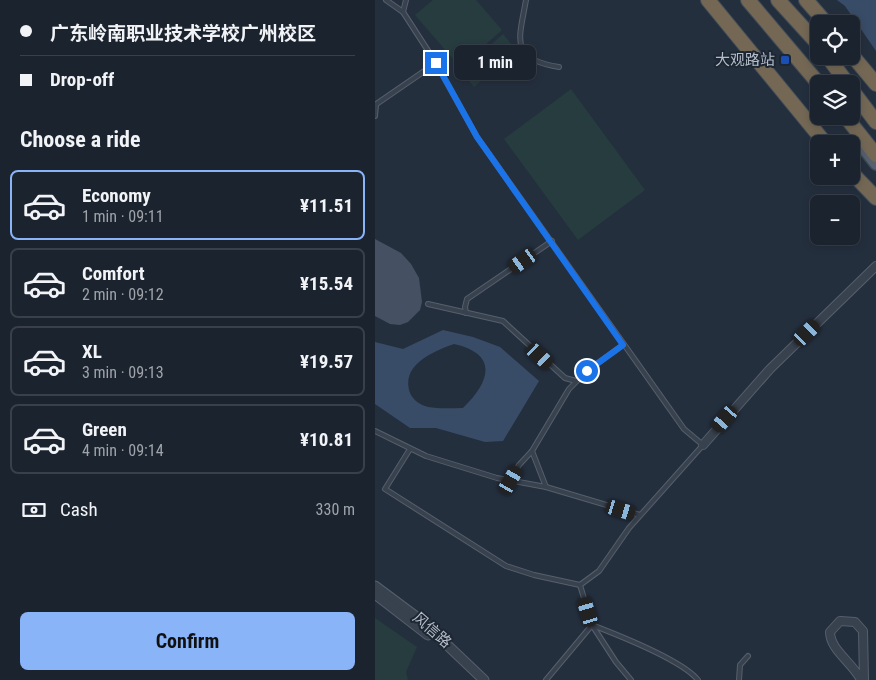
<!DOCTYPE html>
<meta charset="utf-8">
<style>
:root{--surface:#1b232e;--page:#282f3a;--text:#f1f3f6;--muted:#a0a4aa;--line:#39404a;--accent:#8ab4f8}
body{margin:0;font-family:"Roboto Condensed","Noto Sans SC",sans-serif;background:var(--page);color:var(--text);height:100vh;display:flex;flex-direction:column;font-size:19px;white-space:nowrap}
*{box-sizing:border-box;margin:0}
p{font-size:16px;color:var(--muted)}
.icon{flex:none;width:28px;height:28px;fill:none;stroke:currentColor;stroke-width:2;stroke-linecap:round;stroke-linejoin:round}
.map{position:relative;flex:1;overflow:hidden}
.side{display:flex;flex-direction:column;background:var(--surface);width:375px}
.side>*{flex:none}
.hud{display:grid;align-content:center;height:110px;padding:0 20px;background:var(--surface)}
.tools{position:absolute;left:435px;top:15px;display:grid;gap:10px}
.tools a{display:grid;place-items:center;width:50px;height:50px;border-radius:8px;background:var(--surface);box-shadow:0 2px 8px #0003,0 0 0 1px var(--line);font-size:25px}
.end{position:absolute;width:22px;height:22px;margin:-11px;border:6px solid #1a73e8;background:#fff;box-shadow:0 0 0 2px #fff}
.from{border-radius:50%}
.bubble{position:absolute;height:35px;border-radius:8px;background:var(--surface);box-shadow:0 2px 8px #0003,0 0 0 1px var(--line);font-size:16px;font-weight:700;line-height:35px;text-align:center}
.car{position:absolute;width:15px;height:30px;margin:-15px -8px;border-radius:6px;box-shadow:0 0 4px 1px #0007;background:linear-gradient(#222 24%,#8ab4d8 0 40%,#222 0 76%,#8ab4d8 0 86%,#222 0)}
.hud b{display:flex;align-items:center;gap:18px;height:48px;font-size:19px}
.hud b+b{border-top:1px solid var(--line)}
.hud i{width:12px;height:12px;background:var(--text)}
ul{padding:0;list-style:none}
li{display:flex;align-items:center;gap:15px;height:70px;margin:0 10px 8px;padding:0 10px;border:2px solid var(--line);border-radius:8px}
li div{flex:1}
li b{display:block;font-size:19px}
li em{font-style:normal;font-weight:700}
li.on{border-color:var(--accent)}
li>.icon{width:45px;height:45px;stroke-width:1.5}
h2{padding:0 20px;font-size:22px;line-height:60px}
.pay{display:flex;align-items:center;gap:12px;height:55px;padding:0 20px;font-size:19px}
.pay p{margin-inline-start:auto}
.action{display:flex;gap:10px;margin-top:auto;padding:10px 20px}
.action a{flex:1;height:58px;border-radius:8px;background:var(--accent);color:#111;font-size:20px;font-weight:700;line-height:58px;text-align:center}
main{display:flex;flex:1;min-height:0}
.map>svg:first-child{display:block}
.green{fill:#263c3f}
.water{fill:#394c67;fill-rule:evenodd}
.building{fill:#455162}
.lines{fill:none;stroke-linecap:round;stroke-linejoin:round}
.service-casing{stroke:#565f6c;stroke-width:6}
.minor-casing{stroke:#565f6c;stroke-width:10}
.tertiary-casing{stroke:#565f6c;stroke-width:11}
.primary-casing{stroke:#414a57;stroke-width:14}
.motorway-casing{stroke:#434c59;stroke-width:16}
.service{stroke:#38414e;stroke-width:4}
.minor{stroke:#38414e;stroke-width:8}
.tertiary{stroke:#38414e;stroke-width:9}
.primary{stroke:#56606e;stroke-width:11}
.motorway{stroke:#746855;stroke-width:14}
.route{stroke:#1a73e8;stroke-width:6}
.transit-dot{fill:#1a4fb4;stroke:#1d2633;stroke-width:2}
.labels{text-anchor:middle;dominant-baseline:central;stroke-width:4;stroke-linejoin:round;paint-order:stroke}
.poi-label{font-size:15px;fill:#b4bcc9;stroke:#1d2633;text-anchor:end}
.street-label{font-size:15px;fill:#b4bcc9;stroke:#1d2633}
</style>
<main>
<section class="side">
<div class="hud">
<b><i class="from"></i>广东岭南职业技术学校广州校区</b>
<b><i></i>Drop-off</b>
</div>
<h2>Choose a ride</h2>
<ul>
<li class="on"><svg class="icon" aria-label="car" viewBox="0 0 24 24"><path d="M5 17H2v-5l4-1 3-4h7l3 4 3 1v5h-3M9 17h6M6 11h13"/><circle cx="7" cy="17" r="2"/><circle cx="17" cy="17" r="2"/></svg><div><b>Economy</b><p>1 min · 09:11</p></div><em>¥11.51</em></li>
<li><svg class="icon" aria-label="car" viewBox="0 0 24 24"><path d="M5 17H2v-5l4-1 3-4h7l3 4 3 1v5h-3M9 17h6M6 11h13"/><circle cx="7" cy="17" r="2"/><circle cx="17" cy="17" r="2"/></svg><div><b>Comfort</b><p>2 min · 09:12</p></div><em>¥15.54</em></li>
<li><svg class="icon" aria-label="car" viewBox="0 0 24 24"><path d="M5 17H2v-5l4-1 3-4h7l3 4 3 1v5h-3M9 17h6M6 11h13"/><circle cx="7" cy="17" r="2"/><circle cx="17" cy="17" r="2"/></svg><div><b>XL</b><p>3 min · 09:13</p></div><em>¥19.57</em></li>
<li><svg class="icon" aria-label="car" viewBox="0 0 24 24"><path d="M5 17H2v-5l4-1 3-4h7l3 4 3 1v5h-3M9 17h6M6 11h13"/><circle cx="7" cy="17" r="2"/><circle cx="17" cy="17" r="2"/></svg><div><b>Green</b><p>4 min · 09:14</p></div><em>¥10.81</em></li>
</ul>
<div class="pay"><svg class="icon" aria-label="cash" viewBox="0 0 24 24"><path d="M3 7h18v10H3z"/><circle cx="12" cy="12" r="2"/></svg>Cash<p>330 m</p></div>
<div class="action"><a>Confirm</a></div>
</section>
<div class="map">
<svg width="501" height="680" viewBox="0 0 501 680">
<rect width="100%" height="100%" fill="#242f3e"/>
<g class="green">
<polygon points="58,0 101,0 127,30 85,67 40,15"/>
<polygon points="128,34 141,50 99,87 86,71"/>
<polygon points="196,89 270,190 203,240 129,139"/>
<polygon points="0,618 42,647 31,672 33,680 0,680"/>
</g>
<g class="water">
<polygon points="462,0 501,0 501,51 470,6"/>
<path d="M68,330L98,337L125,347L164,381L128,441L110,442L61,428H35L0,404V342L28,349ZM79,344C124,354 115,382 88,408C77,408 64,409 53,407C45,405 38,400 35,393C25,365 59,351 79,344Z"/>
</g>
<polygon class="building" points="0,239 26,253 36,264 44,278 47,302 45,310 33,322 25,325 15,324 0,316"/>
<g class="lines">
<g class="service-casing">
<g id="service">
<polyline points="11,0 28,12"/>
<polyline points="31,0 28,12 61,63 102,137 309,429 328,445 254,528 224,571 205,585 159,575 131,566 10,489 35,449"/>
<path d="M151,0C144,40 134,59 184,67"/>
<polyline points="0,105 61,63"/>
<polyline points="0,116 1,105"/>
<polyline points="53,304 128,321 190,378 201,381"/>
<polyline points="91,313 90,307 92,299 177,241"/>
<polyline points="0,431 51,456 122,478 171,487 265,515"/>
<polyline points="157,451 171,487"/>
<polyline points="135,480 144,465 157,451 194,389 212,371 248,345"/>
<polyline points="205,585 217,625 241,662 256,680"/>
<path d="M217,625C243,635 307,660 323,680"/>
<polyline points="171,680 217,625"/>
<polyline points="364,680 365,665 373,656"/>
</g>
</g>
<g class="minor-casing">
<g id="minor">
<polyline points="328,445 395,369 501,266"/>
<path d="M486,680C478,663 455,650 455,632L465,621L480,622L488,631L489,680"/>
</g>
</g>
<g class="tertiary-casing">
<g id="tertiary">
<polyline points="0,586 47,621 109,680"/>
<polyline points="0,594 53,635"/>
</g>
</g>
<g class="primary-casing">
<polyline id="primary" points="489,149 501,164"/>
</g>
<g class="motorway-casing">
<g id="motorway">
<polyline points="333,0 451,144"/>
<polyline points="373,0 444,84"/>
<polyline points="403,0 444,45"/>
<polyline points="431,0 452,24"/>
<polyline points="476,54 501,84"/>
<polyline points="452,56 473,84"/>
<polyline points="476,89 501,122"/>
<polyline points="470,116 501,155"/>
<polyline points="476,172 501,198"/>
</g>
</g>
<use href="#service" class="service"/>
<use href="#minor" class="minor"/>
<use href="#tertiary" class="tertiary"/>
<use href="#primary" class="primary"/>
<use href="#motorway" class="motorway"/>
</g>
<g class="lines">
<polyline class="route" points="61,63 102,137 248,345 212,371"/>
</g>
<rect class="transit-dot" x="405" y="55" width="10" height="10" rx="2.5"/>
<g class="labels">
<g class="poi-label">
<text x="400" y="60">大观路站</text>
</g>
<g class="street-label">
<text transform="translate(57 630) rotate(41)">风信路</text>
</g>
</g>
</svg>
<div class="tools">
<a><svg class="icon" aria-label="locate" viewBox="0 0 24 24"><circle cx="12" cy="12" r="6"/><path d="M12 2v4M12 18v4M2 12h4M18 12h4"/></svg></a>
<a><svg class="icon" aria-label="layers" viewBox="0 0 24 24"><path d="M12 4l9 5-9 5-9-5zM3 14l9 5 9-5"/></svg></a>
<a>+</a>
<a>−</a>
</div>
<i class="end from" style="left:212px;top:371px"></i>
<i class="end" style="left:61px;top:63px"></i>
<div class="bubble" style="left:79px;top:45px;width:82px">1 min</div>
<i class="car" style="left:148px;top:261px;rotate:235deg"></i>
<i class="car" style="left:432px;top:333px;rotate:46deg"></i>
<i class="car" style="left:165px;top:356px;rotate:133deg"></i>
<i class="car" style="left:350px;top:419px;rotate:221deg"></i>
<i class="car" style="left:136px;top:480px;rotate:30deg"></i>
<i class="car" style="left:246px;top:510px;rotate:107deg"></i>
<i class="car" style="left:213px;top:612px;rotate:343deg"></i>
</div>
</main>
